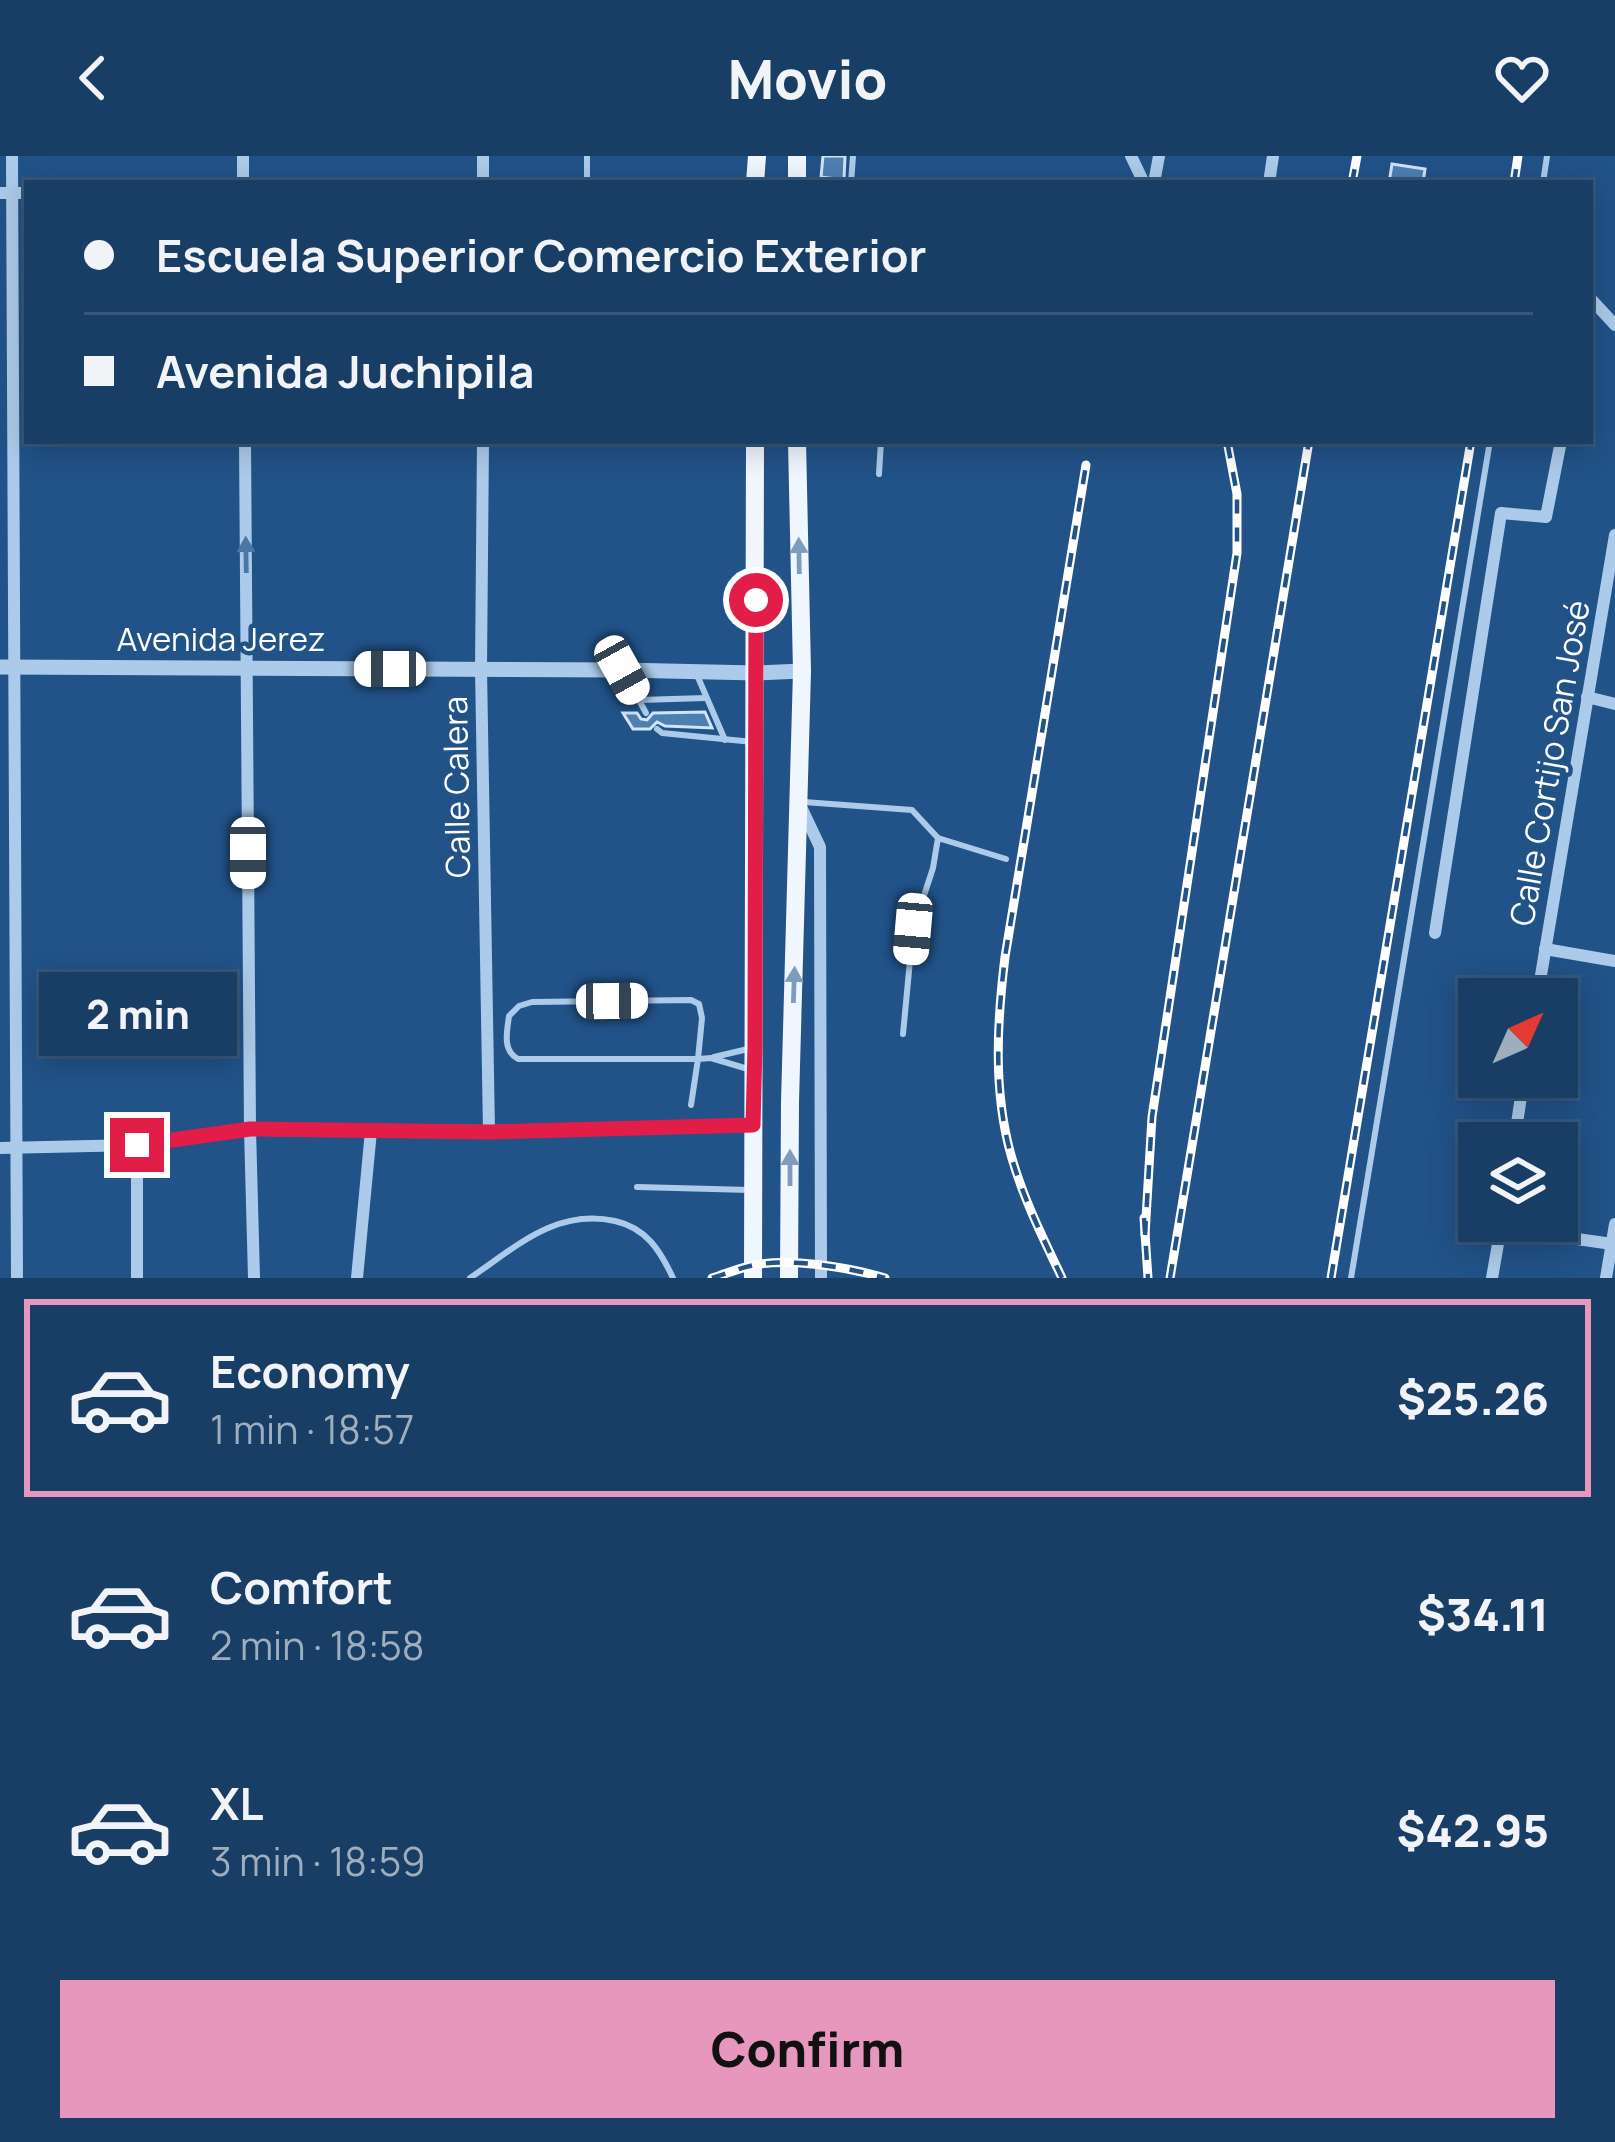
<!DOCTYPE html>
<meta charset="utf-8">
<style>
:root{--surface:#193e66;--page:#22456c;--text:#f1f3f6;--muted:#9faebf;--line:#37577a;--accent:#e797bd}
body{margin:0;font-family:Manrope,sans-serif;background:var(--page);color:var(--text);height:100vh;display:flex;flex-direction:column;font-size:45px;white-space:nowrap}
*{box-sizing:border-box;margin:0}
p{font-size:39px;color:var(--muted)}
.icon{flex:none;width:66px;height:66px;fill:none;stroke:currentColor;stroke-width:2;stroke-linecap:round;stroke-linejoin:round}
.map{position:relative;height:1122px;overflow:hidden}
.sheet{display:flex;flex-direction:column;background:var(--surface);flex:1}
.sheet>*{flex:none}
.top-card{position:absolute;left:24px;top:24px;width:1569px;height:264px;border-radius:0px;box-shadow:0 6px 30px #0003,0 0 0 3px var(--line);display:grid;align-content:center;height:264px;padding:0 60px;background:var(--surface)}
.needle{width:78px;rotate:45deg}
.tools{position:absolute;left:1458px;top:822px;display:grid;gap:24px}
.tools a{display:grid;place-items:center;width:120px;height:120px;border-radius:0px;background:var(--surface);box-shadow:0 6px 30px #0003,0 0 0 3px var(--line);font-size:60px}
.end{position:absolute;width:54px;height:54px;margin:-27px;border:15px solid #e11d48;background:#fff;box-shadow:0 0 0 6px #fff}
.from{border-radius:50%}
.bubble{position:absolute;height:84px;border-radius:0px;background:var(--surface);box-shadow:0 6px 30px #0003,0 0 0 3px var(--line);font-size:39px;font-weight:800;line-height:84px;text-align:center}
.car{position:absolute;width:36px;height:72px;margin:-36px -18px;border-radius:15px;box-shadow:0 0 9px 3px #0007;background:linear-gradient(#fff 24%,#345 0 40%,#fff 0 76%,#345 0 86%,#fff 0)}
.top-card b{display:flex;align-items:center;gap:42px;height:114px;font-size:45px}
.top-card b+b{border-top:3px solid var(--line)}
.top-card i{width:30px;height:30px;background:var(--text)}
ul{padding:21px 0 0;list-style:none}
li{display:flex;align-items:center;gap:36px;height:198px;margin:0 24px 18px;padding:0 36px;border:6px solid transparent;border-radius:0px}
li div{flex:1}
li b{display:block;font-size:45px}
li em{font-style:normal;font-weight:800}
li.selected{border-color:var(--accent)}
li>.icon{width:108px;height:108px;stroke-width:1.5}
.cta{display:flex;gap:24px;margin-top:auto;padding:24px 60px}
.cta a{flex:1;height:138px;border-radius:0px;background:var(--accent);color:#111;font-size:48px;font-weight:800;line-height:138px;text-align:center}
header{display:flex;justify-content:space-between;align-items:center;height:156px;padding:0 60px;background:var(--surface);font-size:54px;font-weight:800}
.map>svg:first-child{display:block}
.building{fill:#4e7fb2;stroke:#d1e4f8;stroke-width:3}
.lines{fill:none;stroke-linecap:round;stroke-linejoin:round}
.service{stroke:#accbea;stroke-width:6}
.minor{stroke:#accbea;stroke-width:12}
.tertiary{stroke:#accbea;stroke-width:15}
.primary{stroke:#f0f6fe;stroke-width:18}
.rail-casing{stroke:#fff;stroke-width:9}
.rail{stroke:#215288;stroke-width:4.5;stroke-dasharray:14;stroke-linecap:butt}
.oneway{fill:#4b76a5}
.oneway2{fill:#7e9cbd}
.route{stroke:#e11d48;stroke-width:15}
.labels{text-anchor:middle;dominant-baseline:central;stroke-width:9;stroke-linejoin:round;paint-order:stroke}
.street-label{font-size:33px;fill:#fff;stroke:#215288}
</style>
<header><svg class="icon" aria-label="back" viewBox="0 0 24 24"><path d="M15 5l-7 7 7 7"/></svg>Movio<svg class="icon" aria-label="heart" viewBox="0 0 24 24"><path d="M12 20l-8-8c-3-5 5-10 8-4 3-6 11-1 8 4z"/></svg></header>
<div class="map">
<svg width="1615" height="1122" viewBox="0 0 1615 1122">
<rect width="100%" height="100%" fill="#215288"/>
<g class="building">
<polygon points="823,0 845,0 844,24 821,21"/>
<polygon points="1392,8 1425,13 1423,27 1389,27"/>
<polygon points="705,556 712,572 665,570 657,566 650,573 633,573 623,557 637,557 641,563 647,564 653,557"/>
</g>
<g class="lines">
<g class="service">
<polyline points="587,27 587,0"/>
<polyline points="851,27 853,0"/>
<polyline points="1543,27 1547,0"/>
<polyline points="879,318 881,285"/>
<polyline points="624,517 646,557"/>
<polyline points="697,519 725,584"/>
<polyline points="639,544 706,542"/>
<polyline points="657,573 662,577 753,586"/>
<polyline points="804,646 912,654 938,682"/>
<polyline points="903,878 913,773 933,712 938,682 1006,703"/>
<polyline points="714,901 748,893"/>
<path d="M691,949L698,903H518C502,894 507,876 509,860L519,850L532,846L691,844L699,848L702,862L698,903L711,902L748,913"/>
<polyline points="637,1031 750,1034"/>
<path d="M470,1122C516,1091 556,1052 615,1065C646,1072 660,1094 673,1122"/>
<polyline points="1351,1122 1490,285"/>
</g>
<g class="minor">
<polyline points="12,0 17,1122"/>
<polyline points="1131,0 1144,27"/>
<polyline points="243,27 243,0"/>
<polyline points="483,27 483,0"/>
<polyline points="1154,27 1159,0"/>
<polyline points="1269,27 1273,0"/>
<polyline points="0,37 27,37"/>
<polyline points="1590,142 1615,169"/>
<polyline points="245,285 250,973 254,1122"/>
<polyline points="483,285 481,513 489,975"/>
<polyline points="1587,541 1615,548"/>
<polyline points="802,653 820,691 821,1122"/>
<polyline points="1435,777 1501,357 1546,361 1561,285"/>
<polyline points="1545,793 1615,805"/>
<polyline points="1537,843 1615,379"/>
<polyline points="1514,987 1524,921"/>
<polyline points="137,989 137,1122"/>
<polyline points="0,992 137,989 250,973 489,975 753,969"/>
<polyline points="1500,1072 1612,1088"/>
<polyline points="357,1122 371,975"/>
<polyline points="1492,1122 1502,1065"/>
<polyline points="1606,1122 1615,1068"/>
</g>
<polyline class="tertiary" points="0,511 622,514 756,517 802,515"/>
<g class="primary">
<polyline points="755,27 757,0"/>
<polyline points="797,27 797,0"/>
<polyline points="753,1122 755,285"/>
<polyline points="789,1122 790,946 802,515 797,285"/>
</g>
<g class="rail-casing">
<g id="rail">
<polyline points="1352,27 1357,0"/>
<polyline points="1514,27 1518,0"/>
<polyline points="1144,1062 1148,1122"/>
<polyline points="1145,1079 1152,961 1237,397 1237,338 1227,285"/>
<path d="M712,1122C725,1118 737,1113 750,1110C787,1101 848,1111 885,1122"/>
<path d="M1062,1122C1043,1082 1023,1042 1011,999C993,935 997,866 1005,801L1086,309"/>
<polyline points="1170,1122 1309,285"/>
<polyline points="1331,1122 1471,285"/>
</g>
</g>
<use href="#rail" class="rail"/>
</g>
<defs><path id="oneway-solid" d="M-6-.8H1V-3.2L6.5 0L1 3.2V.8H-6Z" transform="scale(3)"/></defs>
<use class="oneway" href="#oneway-solid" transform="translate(246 399) rotate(-91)"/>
<g class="oneway2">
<use href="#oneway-solid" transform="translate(799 400) rotate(-91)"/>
<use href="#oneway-solid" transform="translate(794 829) rotate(-88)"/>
<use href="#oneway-solid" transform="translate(790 1012) rotate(-90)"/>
</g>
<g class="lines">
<polyline class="route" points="137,989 250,973 489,976 753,969 755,891 756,444"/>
</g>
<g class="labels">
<g class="street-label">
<text x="221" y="482">Avenida Jerez</text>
<text transform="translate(1549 607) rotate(-80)">Calle Cortijo San José</text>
<text transform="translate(456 631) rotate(-91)">Calle Calera</text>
</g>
</g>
</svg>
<div class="tools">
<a><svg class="needle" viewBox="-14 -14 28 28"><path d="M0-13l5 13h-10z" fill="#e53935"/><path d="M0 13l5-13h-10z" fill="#9faebf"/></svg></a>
<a><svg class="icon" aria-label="layers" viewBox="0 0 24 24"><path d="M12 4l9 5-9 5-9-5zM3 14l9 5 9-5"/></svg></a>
</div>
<i class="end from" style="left:756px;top:444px"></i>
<i class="end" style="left:137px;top:989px"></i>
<div class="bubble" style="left:39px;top:816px;width:198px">2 min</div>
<i class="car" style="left:390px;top:513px;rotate:270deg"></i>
<i class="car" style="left:622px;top:514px;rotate:151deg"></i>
<i class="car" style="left:248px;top:697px;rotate:180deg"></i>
<i class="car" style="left:913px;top:773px;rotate:185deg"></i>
<i class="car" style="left:612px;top:845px;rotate:89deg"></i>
<div class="top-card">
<b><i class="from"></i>Escuela Superior Comercio Exterior</b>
<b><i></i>Avenida Juchipila</b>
</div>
</div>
<section class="sheet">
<ul>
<li class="selected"><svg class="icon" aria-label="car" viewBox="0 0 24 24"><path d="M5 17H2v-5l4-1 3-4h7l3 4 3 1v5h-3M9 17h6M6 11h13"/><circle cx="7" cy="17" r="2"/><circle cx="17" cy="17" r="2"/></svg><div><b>Economy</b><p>1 min · 18:57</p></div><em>$25.26</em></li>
<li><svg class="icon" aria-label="car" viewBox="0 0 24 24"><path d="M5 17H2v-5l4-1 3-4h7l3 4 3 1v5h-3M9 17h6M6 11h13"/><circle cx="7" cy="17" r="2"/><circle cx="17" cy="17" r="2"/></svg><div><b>Comfort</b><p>2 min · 18:58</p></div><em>$34.11</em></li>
<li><svg class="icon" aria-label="car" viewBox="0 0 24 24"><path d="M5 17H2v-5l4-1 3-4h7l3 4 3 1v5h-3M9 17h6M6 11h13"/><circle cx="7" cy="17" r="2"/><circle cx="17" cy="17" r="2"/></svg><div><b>XL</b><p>3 min · 18:59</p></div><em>$42.95</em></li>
</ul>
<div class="cta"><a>Confirm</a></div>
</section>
